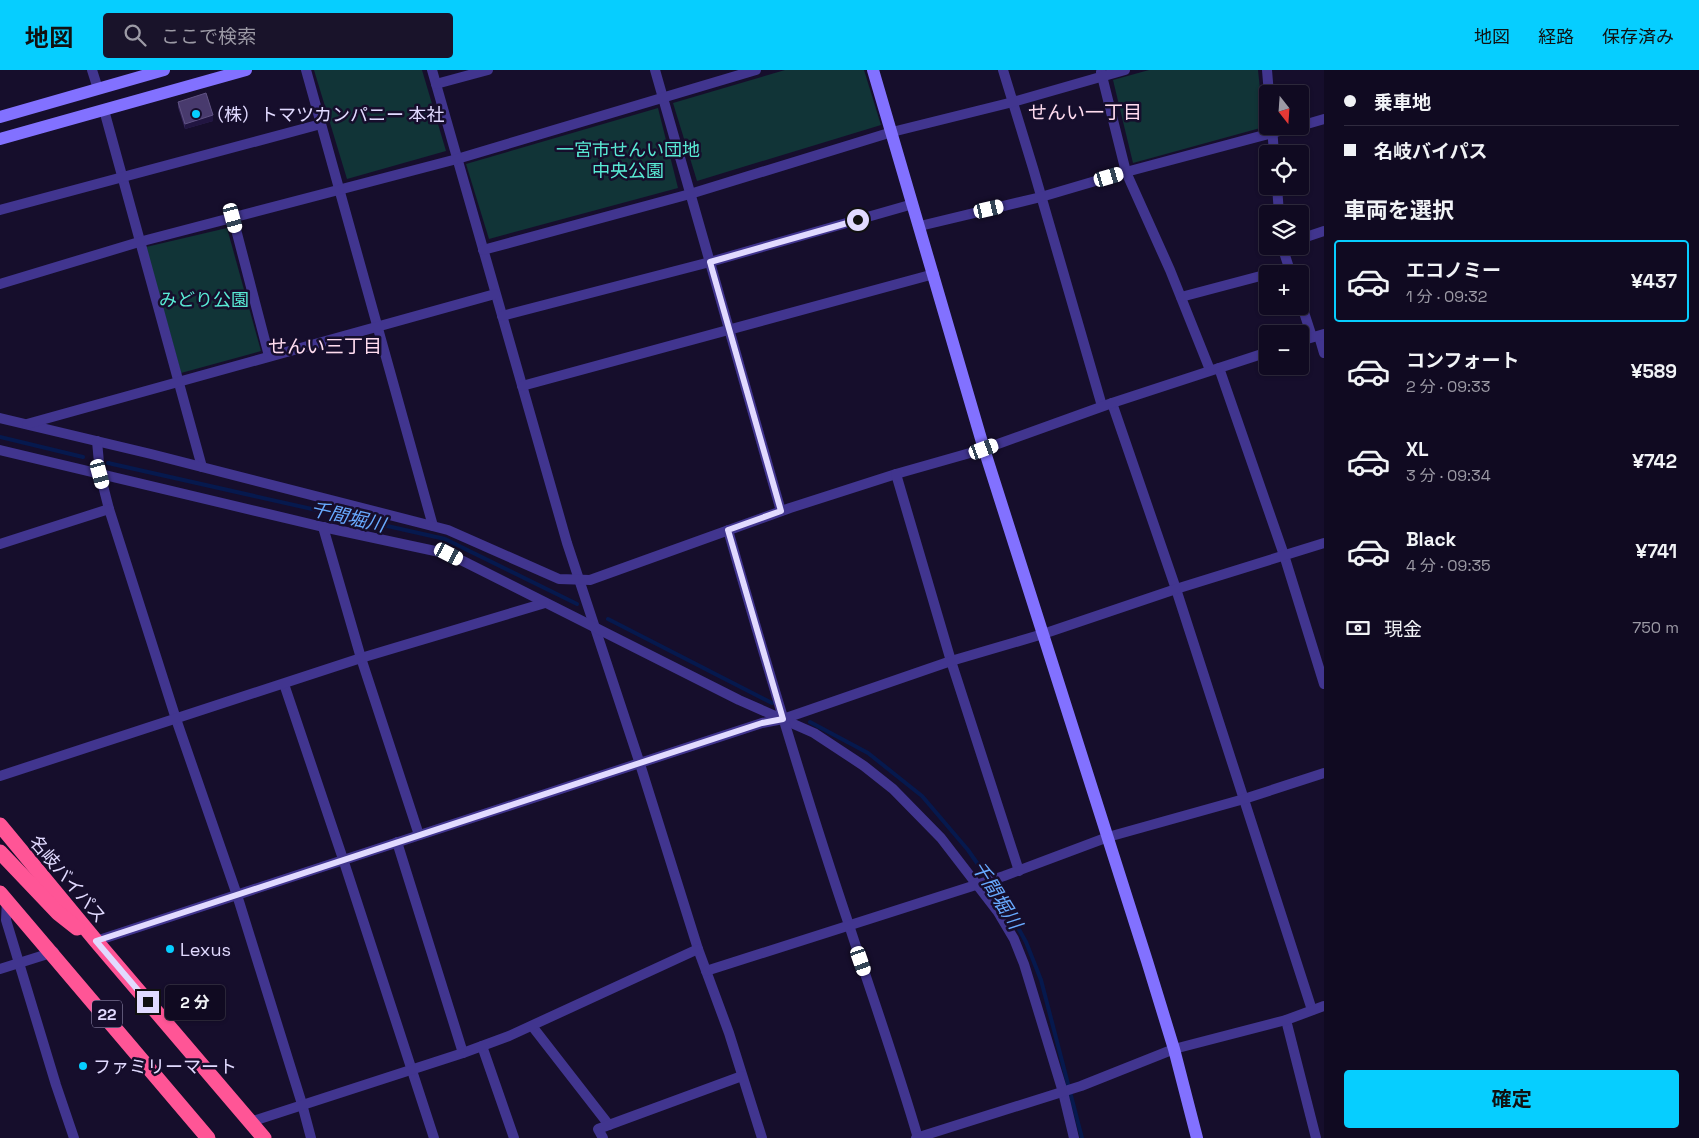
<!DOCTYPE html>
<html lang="ja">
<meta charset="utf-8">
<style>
:root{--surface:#100a21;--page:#19132a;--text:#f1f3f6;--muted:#9c9aa5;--line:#302b3f;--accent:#06ceff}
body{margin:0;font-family:"Space Grotesk","Noto Sans JP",sans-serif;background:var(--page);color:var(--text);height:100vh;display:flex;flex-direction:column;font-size:19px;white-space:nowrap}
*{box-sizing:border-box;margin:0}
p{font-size:16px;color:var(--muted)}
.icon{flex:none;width:28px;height:28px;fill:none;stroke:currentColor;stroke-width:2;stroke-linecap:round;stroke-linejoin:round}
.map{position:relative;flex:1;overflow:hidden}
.panel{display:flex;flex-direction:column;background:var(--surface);width:375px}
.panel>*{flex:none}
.banner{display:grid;align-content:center;height:110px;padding:0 20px;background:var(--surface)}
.needle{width:32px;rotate:163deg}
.buttons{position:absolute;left:1259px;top:15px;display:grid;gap:10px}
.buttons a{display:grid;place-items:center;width:50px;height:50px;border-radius:5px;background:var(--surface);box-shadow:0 1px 4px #0004,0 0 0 1px var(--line);font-size:25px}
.end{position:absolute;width:22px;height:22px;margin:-11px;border:6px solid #e1daff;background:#111;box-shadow:0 0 0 2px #111}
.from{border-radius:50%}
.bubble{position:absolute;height:35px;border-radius:5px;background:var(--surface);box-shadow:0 1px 4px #0004,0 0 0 1px var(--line);font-size:16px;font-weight:700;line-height:35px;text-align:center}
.car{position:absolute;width:15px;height:30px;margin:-15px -8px;border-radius:6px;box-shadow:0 0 4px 1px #0007;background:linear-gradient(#fff 24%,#345 0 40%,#fff 0 76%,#345 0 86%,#fff 0)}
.banner b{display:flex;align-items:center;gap:18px;height:48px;font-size:19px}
.banner b+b{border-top:1px solid var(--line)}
.banner i{width:12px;height:12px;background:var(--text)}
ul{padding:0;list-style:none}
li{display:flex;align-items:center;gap:15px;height:82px;margin:0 10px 8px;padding:0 10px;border:2px solid transparent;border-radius:5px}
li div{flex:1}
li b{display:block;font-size:19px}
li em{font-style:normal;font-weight:700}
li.selected{border-color:var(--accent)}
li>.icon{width:45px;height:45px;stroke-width:1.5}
h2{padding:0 20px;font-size:22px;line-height:60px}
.pay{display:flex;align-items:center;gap:12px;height:55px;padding:0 20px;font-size:19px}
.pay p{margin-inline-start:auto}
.action{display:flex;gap:10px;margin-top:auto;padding:10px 20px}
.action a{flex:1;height:58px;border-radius:5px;background:var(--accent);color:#111;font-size:20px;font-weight:700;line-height:58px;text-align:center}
header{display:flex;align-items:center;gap:30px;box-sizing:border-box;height:70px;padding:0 25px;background:var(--accent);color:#111}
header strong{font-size:24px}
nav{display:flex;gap:28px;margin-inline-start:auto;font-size:18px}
.search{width:350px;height:45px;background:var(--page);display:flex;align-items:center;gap:12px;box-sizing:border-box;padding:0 18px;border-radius:5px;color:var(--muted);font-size:19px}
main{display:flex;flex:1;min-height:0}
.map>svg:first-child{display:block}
.green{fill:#113437}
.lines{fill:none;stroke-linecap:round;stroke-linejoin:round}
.stream{stroke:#06194e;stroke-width:4}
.street{stroke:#41358f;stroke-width:10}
.secondary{stroke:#8271ff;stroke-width:12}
.highway{stroke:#ff5596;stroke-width:15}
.highway-bridge{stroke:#ff5596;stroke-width:15}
.wall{fill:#36275b}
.shaded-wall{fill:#211541}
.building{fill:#483a6d;stroke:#605384}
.route{stroke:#e1daff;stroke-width:6}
.poi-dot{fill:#06ceff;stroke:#160e2c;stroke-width:2}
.labels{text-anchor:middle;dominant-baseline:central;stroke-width:5;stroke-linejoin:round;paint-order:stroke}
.shield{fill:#160e2c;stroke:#a49dc0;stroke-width:1}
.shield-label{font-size:16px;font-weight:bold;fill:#e1daff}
.poi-label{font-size:18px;fill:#e1daff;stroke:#160e2c;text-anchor:start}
.park-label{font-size:18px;fill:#59ebd5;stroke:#160e2c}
.street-label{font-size:18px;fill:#e1daff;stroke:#160e2c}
.neighbourhood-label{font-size:19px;fill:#ffdcef;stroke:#160e2c}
.water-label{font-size:19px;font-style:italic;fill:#68aaff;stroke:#160e2c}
</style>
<header>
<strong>地図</strong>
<div class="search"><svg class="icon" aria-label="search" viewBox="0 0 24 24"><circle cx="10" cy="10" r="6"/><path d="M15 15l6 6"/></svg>ここで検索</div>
<nav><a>地図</a><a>経路</a><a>保存済み</a></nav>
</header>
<main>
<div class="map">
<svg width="1324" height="1068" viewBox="0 0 1324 1068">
<rect width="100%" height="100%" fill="#160e2c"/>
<g class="green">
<polygon points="314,0 422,0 446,81 347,109"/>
<polygon points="785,0 864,0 881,55 697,111 673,33"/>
<polygon points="1149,0 1258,0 1264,57 1133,93 1113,10"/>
<polygon points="658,38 678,118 489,169 466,94"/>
<polygon points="227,158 261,281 181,303 146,177"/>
</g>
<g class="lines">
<g class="stream">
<polyline points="0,367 83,387"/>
<polyline points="108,393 445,469 577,534"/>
<polyline points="608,549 772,633"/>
<polyline points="810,652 868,683 922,726 968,780 1002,829 1026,872 1041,910 1082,1068"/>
</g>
<g class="street">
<polyline points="92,0 98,19"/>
<polyline points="306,0 433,456"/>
<polyline points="432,0 567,473 640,694 698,879 729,963 762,1068"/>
<polyline points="655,0 781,441"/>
<polyline points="1003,0 1033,98 1102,336"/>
<polyline points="1267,0 1269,24"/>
<polyline points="1101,2 1126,102 1170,200 1210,300"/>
<polyline points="436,14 488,0"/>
<polyline points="104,40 202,397"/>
<polyline points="1272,56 1274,84"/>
<polyline points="1300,56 1324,49"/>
<polyline points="1277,116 1279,144"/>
<polyline points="0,140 321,54"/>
<polyline points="233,148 269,286"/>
<polyline points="920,156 1041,127 1126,102 1298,56"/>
<polyline points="1300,169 1324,161"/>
<polyline points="1282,176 1291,204"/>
<polyline points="483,180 690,124 892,62 1013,32 1125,0"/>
<polyline points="1268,204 1289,198"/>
<polyline points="0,214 139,172 457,89 756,0"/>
<polyline points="1181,227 1268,204"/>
<polyline points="1300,230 1312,267"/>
<polyline points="502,246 710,192 913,134"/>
<polyline points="1319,266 1324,283"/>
<polyline points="1300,271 1324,264"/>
<polyline points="1219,298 1284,485 1324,614"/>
<polyline points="522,316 934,204"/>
<polyline points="1112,333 1176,519 1312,940"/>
<polyline points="0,348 151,384 448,460 559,509 590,510 790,438 896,404 984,379 1112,333 1268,282"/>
<polyline points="27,354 495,224"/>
<polyline points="97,371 100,404 109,439 176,649 237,825 302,1034 311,1068"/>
<polyline points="0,380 323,457 449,484 739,630 814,663 864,696 893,719 941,768 998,842 1014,869 1024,894 1063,1022 1074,1068"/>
<polyline points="896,404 951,591 1019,801"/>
<polyline points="323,457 361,588 419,765"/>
<path d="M728,460C766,593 805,725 849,855C872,926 897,996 918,1068"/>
<polyline points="0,474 109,439"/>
<polyline points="284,614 343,789 434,1068"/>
<polyline points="0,706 361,588 545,533"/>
<polyline points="397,772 463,983"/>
<polyline points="7,829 6,850 56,1015 74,1068"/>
<polyline points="96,871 762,653 783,649 951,591 1043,564 1176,519 1324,473"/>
<polyline points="0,899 54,882"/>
<polyline points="706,901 1004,806 1108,767 1244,729 1324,703"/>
<polyline points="1286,950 1316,1068"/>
<polyline points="532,956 609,1055"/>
<polyline points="482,976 514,1068"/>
<polyline points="250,1052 463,983 509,966 698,879"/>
<polyline points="603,1068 598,1059 742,1006"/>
<polyline points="916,1068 1081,1016 1174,979 1286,950 1324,936"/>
</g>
<g class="secondary">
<polyline points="873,0 984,379 1147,891 1174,979 1197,1068"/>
<polyline points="0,47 164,0"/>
<polyline points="0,69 246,0"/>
</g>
<g class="highway">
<polyline points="0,755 96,871 264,1068"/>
<polyline points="0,782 58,843 77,858"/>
</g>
<polyline class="highway-bridge" points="0,823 208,1068"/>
</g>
<polygon class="wall" points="178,32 213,51 185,59 178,37"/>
<polygon class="shaded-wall" points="213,45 213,51 185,59 185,54"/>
<polygon class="building" points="206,23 213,45 185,54 178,32"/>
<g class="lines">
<polyline class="route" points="148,932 96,871 762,653 783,649 728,460 781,441 710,192 858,150"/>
</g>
<g class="poi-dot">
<circle cx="196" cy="44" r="5"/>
<circle cx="170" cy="879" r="5"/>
<circle cx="83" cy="996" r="5"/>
</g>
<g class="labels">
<rect class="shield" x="92" y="930.5" width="30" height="27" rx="4"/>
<g class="shield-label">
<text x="107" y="944">22</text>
</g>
<g class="poi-label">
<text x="206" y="44">（株）トマツカンパニー 本社</text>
<text x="180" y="879">Lexus</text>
<text x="93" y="996">ファミリーマート</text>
</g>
<g class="park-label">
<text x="628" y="79">一宮市せんい団地<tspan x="628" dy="21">中央公園</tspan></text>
<text x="204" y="229">みどり公園</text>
</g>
<g class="street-label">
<text transform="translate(68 809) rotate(50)">名岐バイパス</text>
</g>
<g class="neighbourhood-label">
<text x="1085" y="42">せんい一丁目</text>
<text x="325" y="276">せんい三丁目</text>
</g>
<g class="water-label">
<text transform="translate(348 447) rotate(13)">千間堀川</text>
<text transform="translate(997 825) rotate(58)">千間堀川</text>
</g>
</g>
</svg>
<div class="buttons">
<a><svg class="needle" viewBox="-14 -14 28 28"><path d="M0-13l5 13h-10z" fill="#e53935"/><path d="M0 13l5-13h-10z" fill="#9c9aa5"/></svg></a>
<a><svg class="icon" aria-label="locate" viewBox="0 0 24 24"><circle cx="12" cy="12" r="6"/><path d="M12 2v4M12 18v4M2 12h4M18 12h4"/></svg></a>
<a><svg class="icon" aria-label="layers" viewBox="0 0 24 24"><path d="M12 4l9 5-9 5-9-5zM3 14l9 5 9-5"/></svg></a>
<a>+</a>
<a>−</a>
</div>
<i class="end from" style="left:858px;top:150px"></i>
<i class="end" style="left:148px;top:932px"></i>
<div class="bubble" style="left:165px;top:915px;width:60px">2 分</div>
<i class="car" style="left:1109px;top:107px;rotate:74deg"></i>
<i class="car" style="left:989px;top:139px;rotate:77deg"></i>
<i class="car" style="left:233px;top:148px;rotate:165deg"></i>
<i class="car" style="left:984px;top:379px;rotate:70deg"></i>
<i class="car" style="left:100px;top:404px;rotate:165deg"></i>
<i class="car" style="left:449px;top:484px;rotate:117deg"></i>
<i class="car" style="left:861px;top:891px;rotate:161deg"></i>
</div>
<section class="panel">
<div class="banner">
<b><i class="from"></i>乗車地</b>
<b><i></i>名岐バイパス</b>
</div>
<h2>車両を選択</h2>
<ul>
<li class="selected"><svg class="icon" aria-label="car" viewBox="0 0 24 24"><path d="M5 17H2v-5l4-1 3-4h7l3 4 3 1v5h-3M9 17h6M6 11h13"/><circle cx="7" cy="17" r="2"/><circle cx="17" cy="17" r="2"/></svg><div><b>エコノミー</b><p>1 分 · 09:32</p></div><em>¥437</em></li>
<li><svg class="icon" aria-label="car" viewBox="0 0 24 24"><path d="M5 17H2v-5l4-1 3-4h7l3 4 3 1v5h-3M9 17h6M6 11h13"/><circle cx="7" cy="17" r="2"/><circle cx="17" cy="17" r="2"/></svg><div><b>コンフォート</b><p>2 分 · 09:33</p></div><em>¥589</em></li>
<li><svg class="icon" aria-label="car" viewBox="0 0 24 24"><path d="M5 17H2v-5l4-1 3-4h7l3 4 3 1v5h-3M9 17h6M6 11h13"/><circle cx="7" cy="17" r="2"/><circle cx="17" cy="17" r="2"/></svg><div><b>XL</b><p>3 分 · 09:34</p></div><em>¥742</em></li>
<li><svg class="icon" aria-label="car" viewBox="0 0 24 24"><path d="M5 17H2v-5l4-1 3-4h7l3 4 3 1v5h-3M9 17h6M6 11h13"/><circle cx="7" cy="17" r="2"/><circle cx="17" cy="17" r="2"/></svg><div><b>Black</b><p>4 分 · 09:35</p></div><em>¥741</em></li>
</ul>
<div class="pay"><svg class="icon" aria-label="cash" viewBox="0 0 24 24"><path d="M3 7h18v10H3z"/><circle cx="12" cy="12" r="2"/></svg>現金<p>750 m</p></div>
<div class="action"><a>確定</a></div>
</section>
</main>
